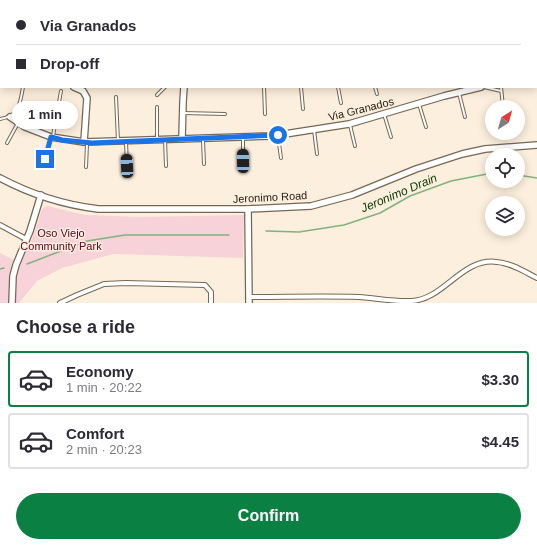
<!DOCTYPE html>
<meta charset="utf-8">
<style>
:root{--surface:#fff;--page:#f7f7f7;--text:#2b2b33;--muted:#7c7c81;--line:#e1e1e2;--accent:#0b8043}
body{margin:0;font-family:Arial,sans-serif;background:var(--page);color:var(--text);height:100vh;display:flex;flex-direction:column;font-size:15px;white-space:nowrap}
*{box-sizing:border-box;margin:0}
p{font-size:13px;color:var(--muted)}
.icon{flex:none;width:22px;height:22px;fill:none;stroke:currentColor;stroke-width:2;stroke-linecap:round;stroke-linejoin:round}
.map{position:relative;height:303px;overflow:hidden}
.side{display:flex;flex-direction:column;background:var(--surface);flex:1}
.side>*{flex:none}
.banner{position:absolute;left:0px;top:0px;width:537px;height:88px;box-shadow:0 2px 10px #0003;display:grid;align-content:center;height:88px;padding:0 16px;background:var(--surface)}
.needle{width:26px;rotate:37deg}
.fabs{position:absolute;left:485px;top:100px;display:grid;gap:8px}
.fabs a{display:grid;place-items:center;width:40px;height:40px;border-radius:50%;background:var(--surface);box-shadow:0 2px 10px #0003;font-size:20px}
.end{position:absolute;width:18px;height:18px;margin:-9px;border:5px solid #1a73e8;background:#fff;box-shadow:0 0 0 2px #fff}
.from{border-radius:50%}
.bubble{position:absolute;height:28px;border-radius:14px;background:var(--surface);box-shadow:0 2px 10px #0003;font-size:13px;font-weight:700;line-height:28px;text-align:center}
.car{position:absolute;width:12px;height:24px;margin:-12px -6px;border-radius:5px;box-shadow:0 0 3px 1px #0007;background:linear-gradient(#222 24%,#8ab4d8 0 40%,#222 0 76%,#8ab4d8 0 86%,#222 0)}
.banner b{display:flex;align-items:center;gap:14px;height:38px;font-size:15px}
.banner b+b{border-top:1px solid var(--line)}
.banner i{width:10px;height:10px;background:var(--text)}
ul{padding:0;list-style:none}
li{display:flex;align-items:center;gap:12px;height:56px;margin:0 8px 6px;padding:0 8px;border:2px solid var(--line);border-radius:4px}
li div{flex:1}
li b{display:block;font-size:15px}
li em{font-style:normal;font-weight:700}
li.on{border-color:var(--accent)}
li>.icon{width:36px;height:36px;stroke-width:1.5}
h2{padding:0 16px;font-size:18px;line-height:48px}
.action{display:flex;gap:8px;margin-top:auto;padding:8px 16px}
.action a{flex:1;height:46px;border-radius:24px;background:var(--accent);color:#fff;font-size:16px;font-weight:700;line-height:46px;text-align:center}
.map>svg:first-child{display:block}
.green{fill:#f7d2d9}
.lines{fill:none;stroke-linecap:round;stroke-linejoin:round}
.stream{stroke:#82b27b;stroke-width:1.5}
.lane-casing{stroke:#766754;stroke-width:4}
.street-casing{stroke:#766754;stroke-width:6}
.secondary-casing{stroke:#766754;stroke-width:8}
.lane{stroke:#fff;stroke-width:2}
.street{stroke:#fff;stroke-width:4}
.secondary{stroke:#fff;stroke-width:5.5}
.route{stroke:#1a73e8;stroke-width:5}
.labels{text-anchor:middle;dominant-baseline:central;stroke-width:3;stroke-linejoin:round;paint-order:stroke}
.street-label{font-size:11px;fill:#221c14;stroke:#fdefdd}
.park-label{font-size:11px;fill:#5c0025;stroke:#fdefdd}
.water-label{font-size:12px;font-style:italic;fill:#053901;stroke:#fdefdd}
</style>
<div class="map">
<svg width="537" height="303" viewBox="0 0 537 303">
<rect width="100%" height="100%" fill="#fdefdd"/>
<polygon class="green" points="47,206 85,215 141,217 244,215 243,258 113,254 62,268 37,281 19,303 0,303 0,253 20,263 32,239 42,209"/>
<g class="lines">
<g class="stream">
<polyline points="518,175 537,178"/>
<polyline points="266,231 299,232 344,225 380,213 410,196 451,181 492,173"/>
<polyline points="27,264 87,241 125,235 229,235"/>
<polyline points="0,269 4,268"/>
</g>
<g class="lane-casing">
<g id="lane">
<polyline points="369,0 369,1"/>
<polyline points="408,0 408,1"/>
<polyline points="450,0 450,1"/>
<polyline points="358,1 359,0"/>
<polyline points="264,87 265,114"/>
<polyline points="301,87 303,109"/>
<polyline points="338,87 341,103"/>
<polyline points="375,87 377,94"/>
<polyline points="484,87 501,91"/>
<polyline points="501,87 503,107"/>
<polyline points="459,93 465,117"/>
<polyline points="157,95 165,87"/>
<polyline points="116,97 118,141"/>
<polyline points="419,104 426,127"/>
<polyline points="157,107 157,139"/>
<polyline points="183,113 225,114"/>
<polyline points="384,114 391,137"/>
<path d="M0,119C20,116 20,103 23,87"/>
<polyline points="350,125 355,146"/>
<polyline points="314,130 317,154"/>
<polyline points="53,136 61,91"/>
<polyline points="278,136 281,158"/>
<polyline points="243,139 243,161"/>
<polyline points="165,140 166,166"/>
<polyline points="203,140 204,164"/>
<polyline points="126,142 127,166"/>
<polyline points="7,143 18,123"/>
<polyline points="45,159 51,137"/>
<polyline points="86,167 87,144"/>
</g>
</g>
<g class="street-casing">
<g id="street">
<polyline points="301,1 301,0"/>
<polyline points="0,225 26,239"/>
<path d="M249,297C286,297 323,296 359,297C376,298 394,302 411,301C444,300 462,257 497,262C511,263 525,272 537,278"/>
<polyline points="60,303 77,295 104,284 126,283 205,285 211,292 211,303"/>
</g>
</g>
<g class="secondary-casing">
<g id="secondary">
<polyline points="477,0 477,1"/>
<polyline points="204,1 205,0"/>
<polyline points="0,49 1,50"/>
<polyline points="0,56 1,55"/>
<polyline points="74,87 83,91 87,98 84,142"/>
<polyline points="10,117 25,127 51,137 84,142 272,136 349,124 444,96 481,87"/>
<polyline points="182,139 183,102 184,87"/>
<path d="M0,178C30,194 65,205 98,209H248L311,206L352,195L416,169L462,154L485,149L537,145"/>
<polyline points="248,209 249,303"/>
<polyline points="12,303 13,276 16,265 30,231 41,195"/>
</g>
</g>
<use href="#lane" class="lane"/>
<use href="#street" class="street"/>
<use href="#secondary" class="secondary"/>
</g>
<g class="lines">
<polyline class="route" points="45,159 51,137 62,140 92,143 278,135"/>
</g>
<g class="labels">
<g class="street-label">
<text transform="translate(361 109) rotate(-14)">Via Granados</text>
<text transform="translate(270 197) rotate(-3)">Jeronimo Road</text>
</g>
<g class="park-label">
<text x="61" y="233">Oso Viejo<tspan x="61" dy="13">Community Park</tspan></text>
</g>
<g class="water-label">
<text transform="translate(399 193) rotate(-23)">Jeronimo Drain</text>
</g>
</g>
</svg>
<div class="fabs">
<a><svg class="needle" viewBox="-14 -14 28 28"><path d="M0-13l5 13h-10z" fill="#e53935"/><path d="M0 13l5-13h-10z" fill="#7c7c81"/></svg></a>
<a><svg class="icon" aria-label="locate" viewBox="0 0 24 24"><circle cx="12" cy="12" r="6"/><path d="M12 2v4M12 18v4M2 12h4M18 12h4"/></svg></a>
<a><svg class="icon" aria-label="layers" viewBox="0 0 24 24"><path d="M12 4l9 5-9 5-9-5zM3 14l9 5 9-5"/></svg></a>
</div>
<i class="end from" style="left:278px;top:135px"></i>
<i class="end" style="left:45px;top:159px"></i>
<div class="bubble" style="left:12px;top:101px;width:66px">1 min</div>
<i class="car" style="left:243px;top:161px;rotate:359deg"></i>
<i class="car" style="left:127px;top:166px;rotate:357deg"></i>
<div class="banner">
<b><i class="from"></i>Via Granados</b>
<b><i></i>Drop-off</b>
</div>
</div>
<section class="side">
<h2>Choose a ride</h2>
<ul>
<li class="on"><svg class="icon" aria-label="car" viewBox="0 0 24 24"><path d="M5 17H2v-5l4-1 3-4h7l3 4 3 1v5h-3M9 17h6M6 11h13"/><circle cx="7" cy="17" r="2"/><circle cx="17" cy="17" r="2"/></svg><div><b>Economy</b><p>1 min · 20:22</p></div><em>$3.30</em></li>
<li><svg class="icon" aria-label="car" viewBox="0 0 24 24"><path d="M5 17H2v-5l4-1 3-4h7l3 4 3 1v5h-3M9 17h6M6 11h13"/><circle cx="7" cy="17" r="2"/><circle cx="17" cy="17" r="2"/></svg><div><b>Comfort</b><p>2 min · 20:23</p></div><em>$4.45</em></li>
</ul>
<div class="action"><a>Confirm</a></div>
</section>
